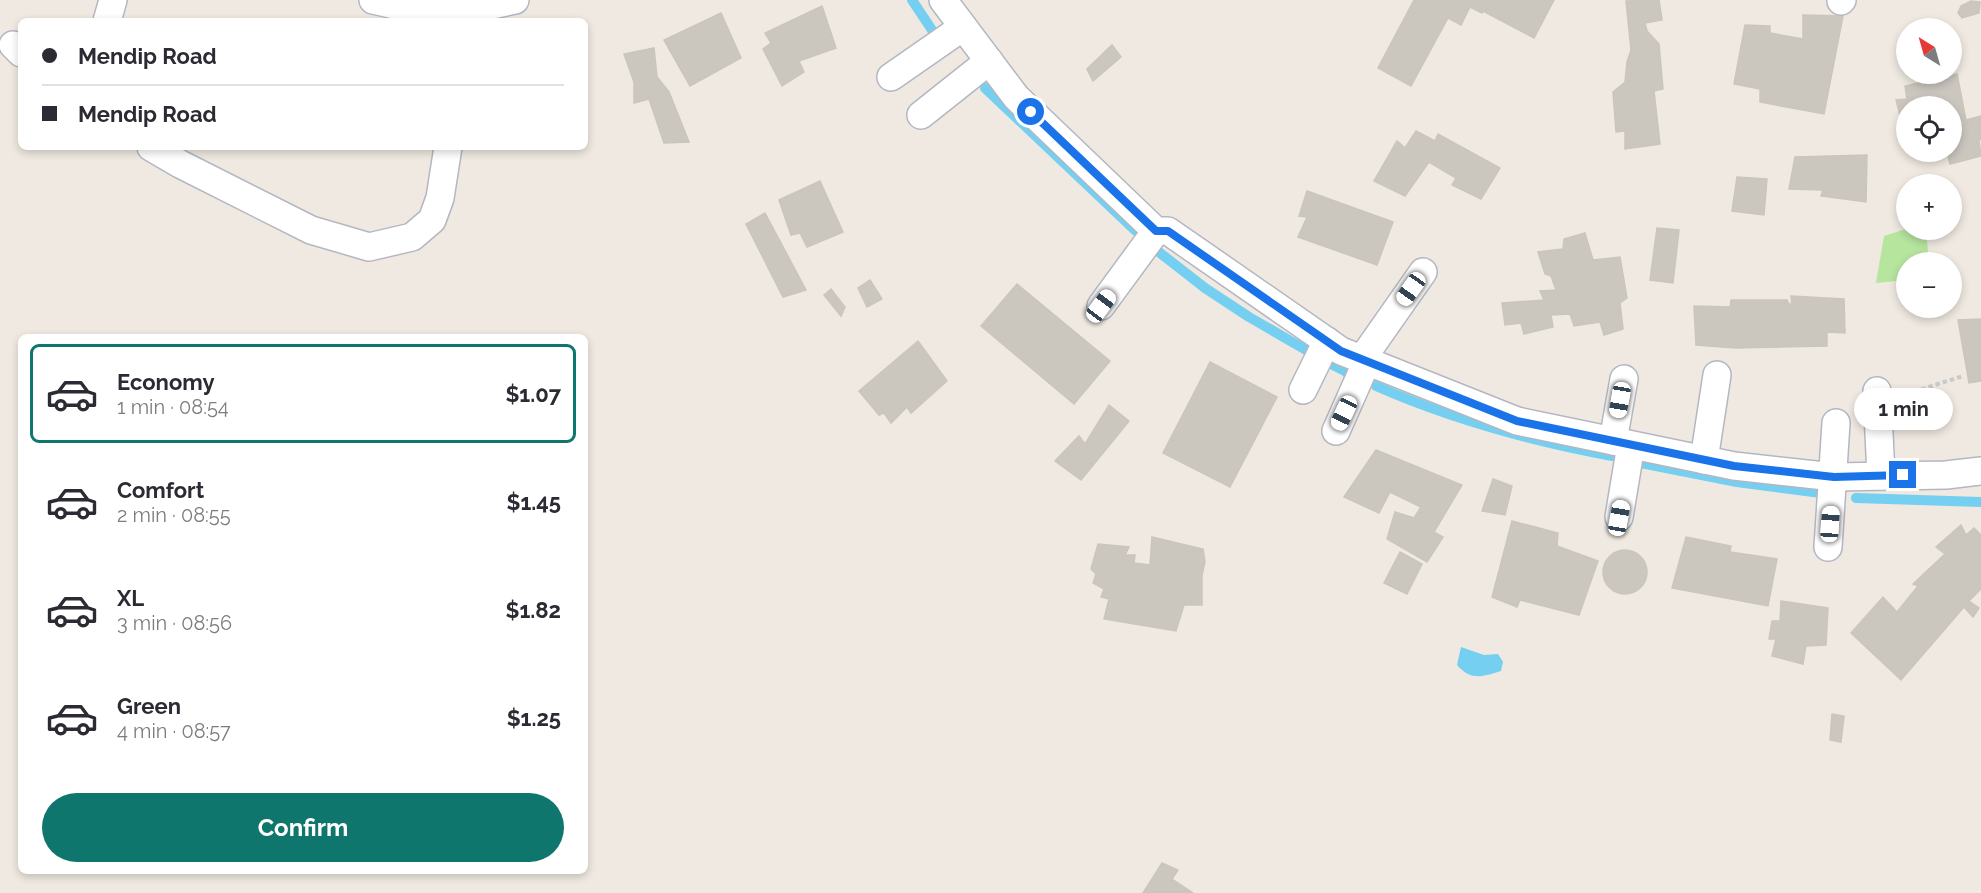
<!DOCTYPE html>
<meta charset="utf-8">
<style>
:root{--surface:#fff;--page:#f2f2f3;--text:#2b2b33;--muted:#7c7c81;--line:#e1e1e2;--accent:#0f766e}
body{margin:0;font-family:Raleway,sans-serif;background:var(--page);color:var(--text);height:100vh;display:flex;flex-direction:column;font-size:22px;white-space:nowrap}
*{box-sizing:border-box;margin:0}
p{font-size:20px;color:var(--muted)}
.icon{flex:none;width:33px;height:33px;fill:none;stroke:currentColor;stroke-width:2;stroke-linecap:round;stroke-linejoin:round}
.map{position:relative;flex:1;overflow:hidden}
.side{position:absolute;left:18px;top:334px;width:570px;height:540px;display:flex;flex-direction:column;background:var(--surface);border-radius:9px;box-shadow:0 3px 9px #0003}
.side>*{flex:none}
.top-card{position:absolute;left:18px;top:18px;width:570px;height:132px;border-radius:9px;box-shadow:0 3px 9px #0003;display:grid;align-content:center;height:132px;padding:0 24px;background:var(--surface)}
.needle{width:39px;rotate:323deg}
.controls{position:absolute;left:1896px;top:18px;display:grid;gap:12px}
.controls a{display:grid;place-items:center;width:66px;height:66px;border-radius:50%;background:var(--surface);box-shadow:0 3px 9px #0003;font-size:30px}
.end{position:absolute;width:27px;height:27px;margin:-14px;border:8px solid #1a73e8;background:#fff;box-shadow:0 0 0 3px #fff}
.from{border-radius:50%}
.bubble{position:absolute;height:42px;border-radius:21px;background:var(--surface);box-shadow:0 3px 9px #0003;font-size:20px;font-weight:700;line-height:42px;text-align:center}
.car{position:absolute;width:18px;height:36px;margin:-18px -9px;border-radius:8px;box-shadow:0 0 4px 2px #0007;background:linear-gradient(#fff 24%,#345 0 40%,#fff 0 76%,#345 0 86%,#fff 0)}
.top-card b{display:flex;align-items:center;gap:21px;height:57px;font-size:22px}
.top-card b+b{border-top:2px solid var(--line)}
.top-card i{width:15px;height:15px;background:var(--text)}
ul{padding:10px 0 0;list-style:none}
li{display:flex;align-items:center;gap:18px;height:99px;margin:0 12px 9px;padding:0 12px;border:3px solid transparent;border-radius:9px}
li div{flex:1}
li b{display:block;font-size:22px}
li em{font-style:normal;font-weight:700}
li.active{border-color:var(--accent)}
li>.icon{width:54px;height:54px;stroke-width:1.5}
.action{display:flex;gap:12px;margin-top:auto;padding:12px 24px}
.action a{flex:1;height:69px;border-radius:36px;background:var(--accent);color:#fff;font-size:24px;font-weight:700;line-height:69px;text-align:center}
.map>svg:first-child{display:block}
.green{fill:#b6e59e}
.water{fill:#75cff0}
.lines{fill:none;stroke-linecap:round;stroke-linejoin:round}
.stream{stroke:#75cff0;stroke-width:10}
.building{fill:#cbc7bf;stroke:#cbc5ba;stroke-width:1.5}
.minor-casing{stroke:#b4b7c1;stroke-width:30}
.path{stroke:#c9c9c9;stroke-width:4;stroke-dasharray:4.5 3;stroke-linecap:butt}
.minor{stroke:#fff;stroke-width:27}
.route{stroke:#1a73e8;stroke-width:8}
</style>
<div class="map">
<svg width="1981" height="893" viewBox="0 0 1981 893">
<rect width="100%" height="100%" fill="#efe9e1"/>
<polygon class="green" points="1906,229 1926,230 1929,262 1906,262 1906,280 1876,283 1884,236"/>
<path class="water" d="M1461,647L1484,655L1498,654L1503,662L1501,671C1482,677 1471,681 1457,665Z"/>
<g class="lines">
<g class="stream">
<polyline points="912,0 934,33"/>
<polyline points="985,88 1136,231"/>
<polyline points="1155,249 1205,288 1249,317 1313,354"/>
<polyline points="1331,364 1345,371 1350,376"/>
<path d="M1376,386C1451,419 1531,441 1612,456"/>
<polyline points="1641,463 1737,482 1821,493"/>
<polyline points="1856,498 1981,502"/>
</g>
</g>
<g class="building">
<polygon points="1414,0 1554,0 1534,38 1483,11 1482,13 1470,7 1461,25 1448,18 1411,86 1378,68"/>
<polygon points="1659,0 1662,20 1645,23 1647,31 1659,44 1663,89 1654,91 1660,144 1625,149 1625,131 1616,132 1613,92 1625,82 1627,62 1631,50 1626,1"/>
<polygon points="1971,1 1980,2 1979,13 1962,18 1958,13 1961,6"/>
<polygon points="822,6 836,48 799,61 804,72 782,86 763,49 771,43 765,33"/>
<polygon points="721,13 741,58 690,86 664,40"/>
<polygon points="1803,15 1843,16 1824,114 1760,102 1760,89 1734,84 1745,25 1770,26 1770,33 1803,39"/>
<polygon points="1112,45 1121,57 1093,81 1087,69"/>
<polygon points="654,48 657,77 669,92 689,142 664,143 649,99 634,103 634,82 624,54"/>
<polygon points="1957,74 1966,120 1981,116 1981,139 1979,140 1981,156 1950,164 1947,152 1952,152 1952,106 1906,106 1906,124 1902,123 1896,100 1907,99 1905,86"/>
<polygon points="1416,131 1435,141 1438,134 1500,168 1481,199 1452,185 1456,178 1429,162 1405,196 1374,181 1397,141 1405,148"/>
<polygon points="1867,155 1866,202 1821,196 1823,190 1789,189 1795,157"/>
<polygon points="1737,177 1767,179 1764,215 1732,211"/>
<polygon points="820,181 843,232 807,247 800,233 791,235 779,200"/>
<polygon points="1307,191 1393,222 1377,265 1298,237 1307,217 1299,216"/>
<polygon points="765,213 806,290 783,297 746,224"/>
<polygon points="1657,228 1679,230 1673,283 1650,280"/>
<polygon points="1585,233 1593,260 1620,257 1627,298 1620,303 1623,329 1604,335 1600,322 1574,326 1570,314 1551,315 1553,327 1524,334 1521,323 1505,325 1502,303 1544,300 1540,291 1556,290 1551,276 1545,274 1538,252 1563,249 1564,239"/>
<polygon points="870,280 882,299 867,307 858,288"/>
<polygon points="1017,284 1110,361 1074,404 981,326"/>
<polygon points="831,289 845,307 841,316 824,295"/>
<polygon points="1791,296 1844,299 1845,333 1827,332 1827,346 1736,348 1696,345 1694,306 1730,307 1731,300 1787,300 1789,304 1792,304"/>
<polygon points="1981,319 1981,381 1969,383 1958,320"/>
<polygon points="918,341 947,381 911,413 907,407 891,423 884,413 879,415 859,391"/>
<polygon points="1210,362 1277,397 1230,487 1163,453"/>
<polygon points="1109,405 1129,421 1081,480 1055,461 1079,436 1085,444"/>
<polygon points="1376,450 1462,485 1434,532 1443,537 1427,562 1387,539 1395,512 1414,518 1421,507 1390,492 1379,513 1344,497"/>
<polygon points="1493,479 1512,486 1505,515 1482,511"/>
<polygon points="1512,521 1558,533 1557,546 1598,561 1579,615 1520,600 1517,607 1492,597"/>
<polygon points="1961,525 1966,535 1974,528 1981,535 1981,589 1969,601 1979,608 1973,617 1964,607 1901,680 1851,633 1883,597 1897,612 1918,586 1913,584 1945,554 1936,547"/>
<polygon points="1152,537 1203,549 1205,562 1202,575 1202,605 1184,605 1176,631 1104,619 1109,599 1101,597 1104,589 1093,583 1096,574 1091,569 1098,544 1129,547 1125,555 1135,555 1134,563 1150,565"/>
<polygon points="1686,537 1731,546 1730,552 1777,559 1768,606 1672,588"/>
<circle cx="1625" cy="572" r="22"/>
<polygon points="1400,552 1422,564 1407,594 1384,583"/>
<polygon points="1781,601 1828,608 1826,645 1806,646 1803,664 1772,656 1776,639 1769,639 1772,621 1780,621"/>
<polygon points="1832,714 1844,716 1841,742 1830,740"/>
<polygon points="1162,863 1178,870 1172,879 1193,893 1143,893"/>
</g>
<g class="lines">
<g class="minor-casing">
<g id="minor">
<polyline points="373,0 430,13 464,11 515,0"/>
<polyline points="943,0 1016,97 1156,231 1168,231 1341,351 1517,421 1734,466 1834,477 1946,475 1981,471"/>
<polyline points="1841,1 1842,0"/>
<polyline points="107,21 113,0"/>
<polyline points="13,45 21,53"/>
<polyline points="891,77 963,27"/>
<polyline points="921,115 989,61"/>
<polyline points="151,147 180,164 311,230 369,247 412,237 432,220 440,198 448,147"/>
<polyline points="1101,306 1156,231"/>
<polyline points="1362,359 1423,272"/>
<polyline points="1303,390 1327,341"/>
<polyline points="1877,391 1881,476"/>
<polyline points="1336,431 1367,361"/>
<polyline points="1613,441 1624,379"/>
<polyline points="1704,460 1717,375"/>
<polyline points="1619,517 1631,445"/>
<polyline points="1828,547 1836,423"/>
</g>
</g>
<polyline class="path" points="1907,394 1963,376"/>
<use href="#minor" class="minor"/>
</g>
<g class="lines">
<polyline class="route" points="1031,112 1156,231 1168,231 1341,351 1517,421 1734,466 1834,477 1903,475"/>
</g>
</svg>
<div class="controls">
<a><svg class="needle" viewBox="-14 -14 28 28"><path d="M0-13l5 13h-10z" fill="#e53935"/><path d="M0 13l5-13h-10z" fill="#7c7c81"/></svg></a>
<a><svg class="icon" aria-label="locate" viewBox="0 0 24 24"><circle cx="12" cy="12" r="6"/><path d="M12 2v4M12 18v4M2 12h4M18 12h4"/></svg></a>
<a>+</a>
<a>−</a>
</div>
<i class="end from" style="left:1031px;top:112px"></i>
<i class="end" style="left:1903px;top:475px"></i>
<div class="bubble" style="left:1854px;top:388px;width:99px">1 min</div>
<i class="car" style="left:1411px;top:289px;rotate:215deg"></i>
<i class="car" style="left:1101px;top:306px;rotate:37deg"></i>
<i class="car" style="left:1620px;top:400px;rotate:190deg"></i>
<i class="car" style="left:1344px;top:413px;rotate:205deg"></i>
<i class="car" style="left:1619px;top:518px;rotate:10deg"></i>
<i class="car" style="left:1830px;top:524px;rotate:4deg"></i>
<div class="top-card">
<b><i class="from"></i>Mendip Road</b>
<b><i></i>Mendip Road</b>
</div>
<section class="side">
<ul>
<li class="active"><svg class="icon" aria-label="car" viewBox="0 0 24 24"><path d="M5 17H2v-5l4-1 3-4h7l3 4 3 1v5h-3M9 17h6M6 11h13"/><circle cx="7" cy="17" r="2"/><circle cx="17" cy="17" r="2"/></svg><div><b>Economy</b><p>1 min · 08:54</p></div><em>$1.07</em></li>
<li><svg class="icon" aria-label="car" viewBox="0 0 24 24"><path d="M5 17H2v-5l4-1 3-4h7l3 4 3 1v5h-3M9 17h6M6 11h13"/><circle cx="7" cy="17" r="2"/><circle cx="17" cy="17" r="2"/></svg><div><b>Comfort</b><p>2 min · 08:55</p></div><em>$1.45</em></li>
<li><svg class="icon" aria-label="car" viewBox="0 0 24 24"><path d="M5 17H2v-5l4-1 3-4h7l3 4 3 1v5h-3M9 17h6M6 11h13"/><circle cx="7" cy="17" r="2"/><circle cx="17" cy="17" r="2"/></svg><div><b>XL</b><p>3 min · 08:56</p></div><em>$1.82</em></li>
<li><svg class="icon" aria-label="car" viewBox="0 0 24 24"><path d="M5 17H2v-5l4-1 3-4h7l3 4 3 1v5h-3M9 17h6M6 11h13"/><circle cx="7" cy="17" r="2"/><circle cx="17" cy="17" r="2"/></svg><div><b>Green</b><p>4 min · 08:57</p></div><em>$1.25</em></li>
</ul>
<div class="action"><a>Confirm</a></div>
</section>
</div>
